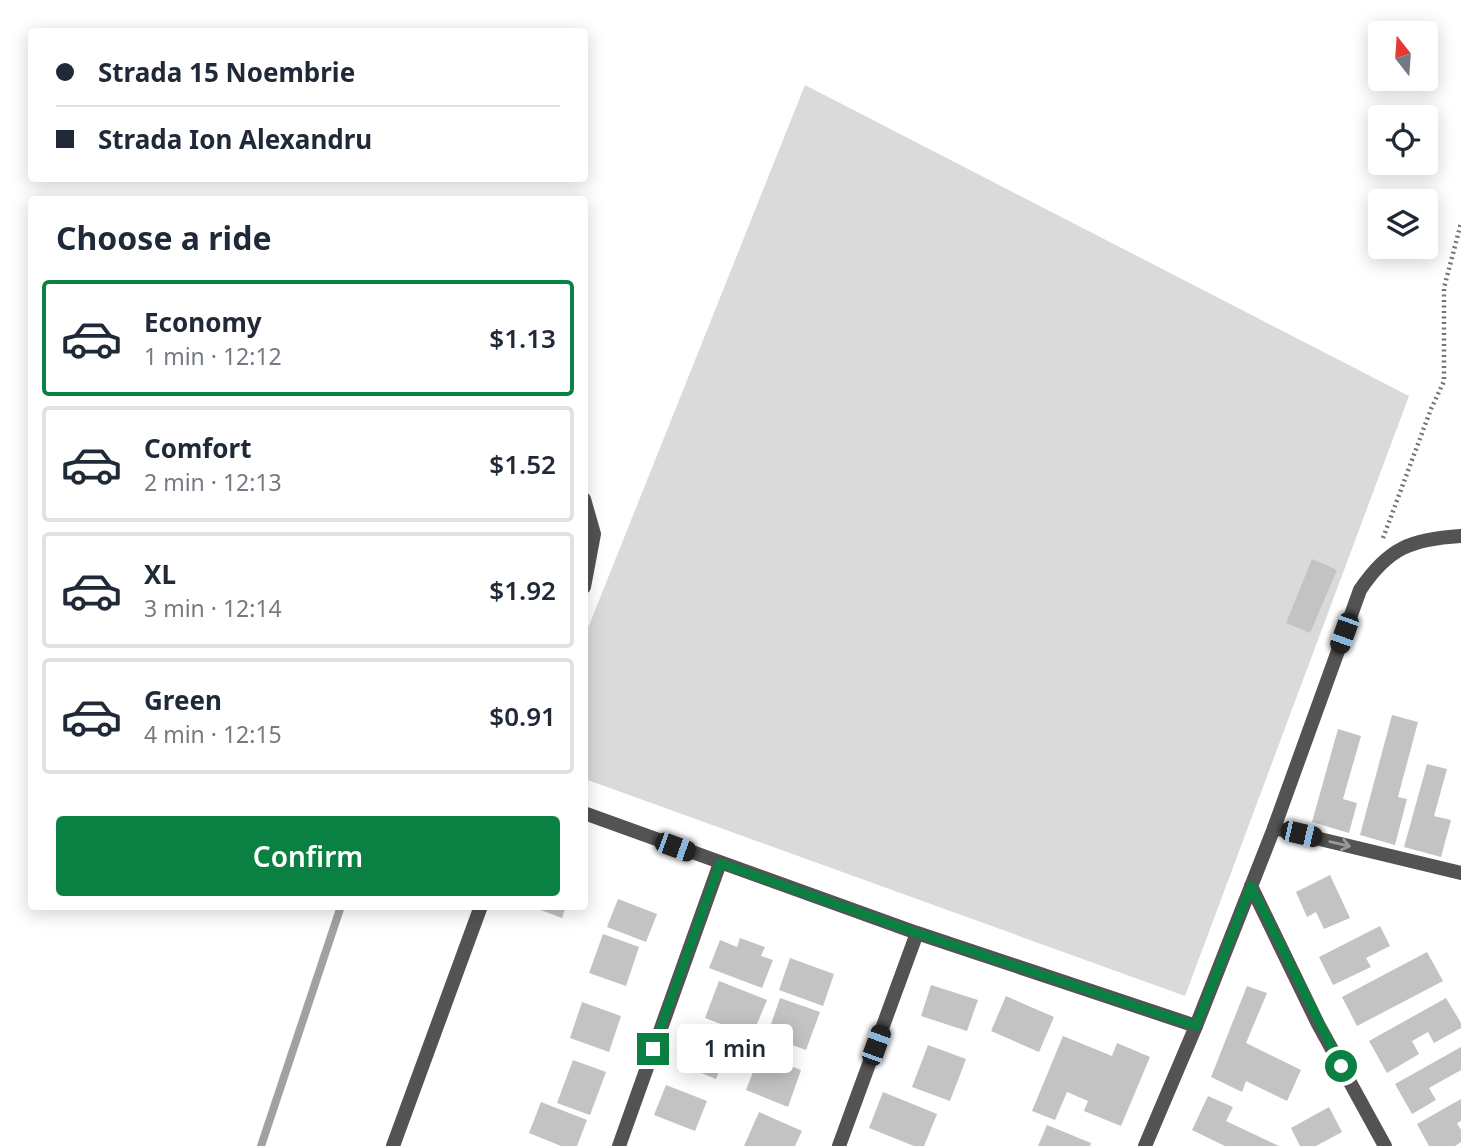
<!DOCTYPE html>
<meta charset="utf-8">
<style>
:root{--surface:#fff;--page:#f2f2f3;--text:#1f2937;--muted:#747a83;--line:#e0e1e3;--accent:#0b8043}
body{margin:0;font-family:"Noto Sans",sans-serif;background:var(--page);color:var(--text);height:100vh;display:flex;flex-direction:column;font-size:26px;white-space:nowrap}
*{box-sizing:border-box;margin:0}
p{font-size:23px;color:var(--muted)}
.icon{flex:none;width:38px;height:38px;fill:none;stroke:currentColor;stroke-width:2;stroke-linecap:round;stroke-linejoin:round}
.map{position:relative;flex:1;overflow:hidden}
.panel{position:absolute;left:28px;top:196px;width:560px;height:714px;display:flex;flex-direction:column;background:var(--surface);border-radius:7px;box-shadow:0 4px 18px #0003}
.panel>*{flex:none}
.guide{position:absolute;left:28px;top:28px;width:560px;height:154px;border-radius:7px;box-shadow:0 4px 18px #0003;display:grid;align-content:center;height:154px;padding:0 28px;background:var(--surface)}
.needle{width:46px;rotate:343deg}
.tools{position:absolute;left:1368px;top:21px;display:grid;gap:14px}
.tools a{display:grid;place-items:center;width:70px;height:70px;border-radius:7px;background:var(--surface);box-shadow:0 4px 18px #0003;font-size:35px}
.end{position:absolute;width:32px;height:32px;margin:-16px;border:9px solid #0b8043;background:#fff;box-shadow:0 0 0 4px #fff}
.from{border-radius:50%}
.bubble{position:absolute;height:49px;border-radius:7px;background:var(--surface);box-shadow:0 4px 18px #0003;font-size:23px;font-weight:600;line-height:49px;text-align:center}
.car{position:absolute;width:21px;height:42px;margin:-21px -10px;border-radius:9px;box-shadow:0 0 5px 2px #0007;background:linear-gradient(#222 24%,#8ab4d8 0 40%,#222 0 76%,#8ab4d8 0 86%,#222 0)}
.guide b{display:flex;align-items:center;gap:24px;height:66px;font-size:26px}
.guide b+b{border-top:2px solid var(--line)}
.guide i{width:18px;height:18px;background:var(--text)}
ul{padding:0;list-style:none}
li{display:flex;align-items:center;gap:21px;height:116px;margin:0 14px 10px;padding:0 14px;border:4px solid var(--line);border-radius:7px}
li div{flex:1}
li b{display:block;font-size:26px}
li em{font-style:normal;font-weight:600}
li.current{border-color:var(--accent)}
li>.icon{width:63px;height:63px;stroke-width:1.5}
h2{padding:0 28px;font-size:32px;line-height:84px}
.cta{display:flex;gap:14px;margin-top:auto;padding:14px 28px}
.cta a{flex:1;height:80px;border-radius:7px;background:var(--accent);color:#fff;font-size:28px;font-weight:600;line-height:80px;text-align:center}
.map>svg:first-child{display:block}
.green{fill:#dadada}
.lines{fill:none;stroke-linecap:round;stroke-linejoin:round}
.stream{stroke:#a1a1a1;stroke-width:8}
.building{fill:#c3c3c3}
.path{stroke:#757575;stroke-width:4.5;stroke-dasharray:2 3.5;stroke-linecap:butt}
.service{stroke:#535353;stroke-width:14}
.minor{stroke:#535353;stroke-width:14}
.oneway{stroke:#989898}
.route{stroke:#0b8043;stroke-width:9}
</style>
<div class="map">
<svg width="1461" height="1146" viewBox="0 0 1461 1146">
<rect width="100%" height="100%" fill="#fff"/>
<polygon class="green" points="805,85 1409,396 1185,996 585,779 584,638"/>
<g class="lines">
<polyline class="stream" points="261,1146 341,906"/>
</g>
<g class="building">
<polygon points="1312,559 1337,570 1310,633 1286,623"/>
<polygon points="1392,715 1418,722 1398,797 1407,799 1395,845 1360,835"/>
<polygon points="1338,729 1361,736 1343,799 1357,803 1349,833 1312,822"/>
<polygon points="1427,764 1447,769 1434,816 1451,820 1441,857 1404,847"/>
<polygon points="1330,875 1350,918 1324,929 1316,912 1307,917 1296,892"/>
<polygon points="618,899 657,914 646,942 607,927"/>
<polygon points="530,906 566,906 562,918"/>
<polygon points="1380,926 1390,946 1366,958 1371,967 1333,985 1319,957"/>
<polygon points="603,934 639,947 626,986 589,973"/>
<polygon points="740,938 765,947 761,956 773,960 762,988 709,968 720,940 737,947"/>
<polygon points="1427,952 1443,981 1357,1026 1342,997"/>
<polygon points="790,958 834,974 823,1006 779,990"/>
<polygon points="719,981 767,1000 752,1036 705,1018"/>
<polygon points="931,985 978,1000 967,1031 921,1016"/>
<polygon points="1247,986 1267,993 1246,1043 1301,1070 1287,1101 1246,1081 1242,1092 1211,1077"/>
<polygon points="1006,996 1054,1017 1039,1052 991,1031"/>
<polygon points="780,998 820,1012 806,1050 767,1036"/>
<polygon points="1446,998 1461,1023 1461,1028 1434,1043 1428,1032 1412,1041 1419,1054 1387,1073 1369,1041"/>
<polygon points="582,1002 621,1016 609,1052 570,1038"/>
<polygon points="691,1031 729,1046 716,1079 677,1063"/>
<polygon points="1063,1036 1112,1056 1117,1043 1150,1057 1121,1126 1084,1111 1088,1101 1067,1092 1055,1120 1032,1111"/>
<polygon points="928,1045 966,1059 950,1101 912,1087"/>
<polygon points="1461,1047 1461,1070 1429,1088 1436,1100 1412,1114 1395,1084"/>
<polygon points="760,1054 801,1070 788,1107 746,1090"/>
<polygon points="573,1060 606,1072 590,1115 557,1103"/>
<polygon points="666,1085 707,1101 695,1131 654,1115"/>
<polygon points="883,1092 937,1114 924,1146 914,1146 869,1128"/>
<polygon points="1208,1096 1233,1107 1226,1121 1279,1146 1225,1146 1192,1130"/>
<polygon points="1461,1099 1461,1121 1457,1123 1461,1130 1461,1142 1455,1146 1429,1146 1417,1124"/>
<polygon points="541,1102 587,1120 577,1146 561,1146 529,1133"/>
<polygon points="1329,1107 1342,1132 1316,1146 1300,1146 1291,1128"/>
<polygon points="759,1112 802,1131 795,1146 744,1146"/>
<polygon points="1047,1125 1091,1143 1090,1146 1038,1146"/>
</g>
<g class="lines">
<polyline class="path" points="1383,538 1431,409 1444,381 1444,288 1461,223"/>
<path class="service" d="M1274,828L1360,590C1388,548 1411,539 1461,536"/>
<g class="minor">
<polyline points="584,499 594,534 584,587"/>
<polyline points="584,813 917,933 1196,1026"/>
<polyline points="1251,886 1318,1024 1385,1146"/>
<polyline points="393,1146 481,906"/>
<polyline points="619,1146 720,863"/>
<polyline points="839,1146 917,933"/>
<polyline points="1145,1146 1196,1026 1274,828 1461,873"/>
</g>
</g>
<defs><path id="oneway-shaft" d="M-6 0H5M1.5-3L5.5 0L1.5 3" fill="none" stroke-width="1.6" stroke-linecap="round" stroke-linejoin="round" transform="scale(1.75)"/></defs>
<use class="oneway" href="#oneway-shaft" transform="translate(1340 844) rotate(13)"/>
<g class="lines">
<polyline class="route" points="653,1049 720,863 917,933 1196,1026 1251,886 1341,1066"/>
</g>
</svg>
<div class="tools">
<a><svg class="needle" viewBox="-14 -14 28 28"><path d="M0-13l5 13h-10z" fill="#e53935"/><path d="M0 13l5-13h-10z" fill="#747a83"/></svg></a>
<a><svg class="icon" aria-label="locate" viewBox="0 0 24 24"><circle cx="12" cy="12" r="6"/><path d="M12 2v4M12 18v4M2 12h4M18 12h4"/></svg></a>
<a><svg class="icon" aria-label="layers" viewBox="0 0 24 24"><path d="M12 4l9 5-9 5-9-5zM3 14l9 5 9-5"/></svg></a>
</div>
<i class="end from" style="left:1341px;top:1066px"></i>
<i class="end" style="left:653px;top:1049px"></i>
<div class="bubble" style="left:677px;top:1024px;width:116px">1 min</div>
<i class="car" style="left:1344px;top:633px;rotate:200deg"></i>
<i class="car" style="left:1301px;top:834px;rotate:103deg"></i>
<i class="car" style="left:675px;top:847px;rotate:110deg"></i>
<i class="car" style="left:876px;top:1045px;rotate:20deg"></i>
<div class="guide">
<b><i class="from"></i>Strada 15 Noembrie</b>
<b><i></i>Strada Ion Alexandru</b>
</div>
<section class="panel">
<h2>Choose a ride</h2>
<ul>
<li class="current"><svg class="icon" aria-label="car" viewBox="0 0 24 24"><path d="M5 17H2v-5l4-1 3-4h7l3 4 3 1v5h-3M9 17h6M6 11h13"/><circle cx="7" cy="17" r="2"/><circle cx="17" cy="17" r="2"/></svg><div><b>Economy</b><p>1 min · 12:12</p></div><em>$1.13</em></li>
<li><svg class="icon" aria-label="car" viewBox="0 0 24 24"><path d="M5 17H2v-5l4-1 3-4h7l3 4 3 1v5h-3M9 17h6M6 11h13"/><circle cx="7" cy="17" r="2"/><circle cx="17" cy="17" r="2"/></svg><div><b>Comfort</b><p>2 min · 12:13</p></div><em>$1.52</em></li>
<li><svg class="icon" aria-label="car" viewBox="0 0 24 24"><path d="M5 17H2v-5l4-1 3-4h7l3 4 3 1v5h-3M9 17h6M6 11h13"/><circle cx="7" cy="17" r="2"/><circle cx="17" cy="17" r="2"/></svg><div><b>XL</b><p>3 min · 12:14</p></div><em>$1.92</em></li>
<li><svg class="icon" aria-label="car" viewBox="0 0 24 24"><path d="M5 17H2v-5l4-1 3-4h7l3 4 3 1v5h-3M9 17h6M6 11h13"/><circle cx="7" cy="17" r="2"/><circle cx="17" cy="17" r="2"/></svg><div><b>Green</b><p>4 min · 12:15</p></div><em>$0.91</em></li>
</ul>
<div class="cta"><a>Confirm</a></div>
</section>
</div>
